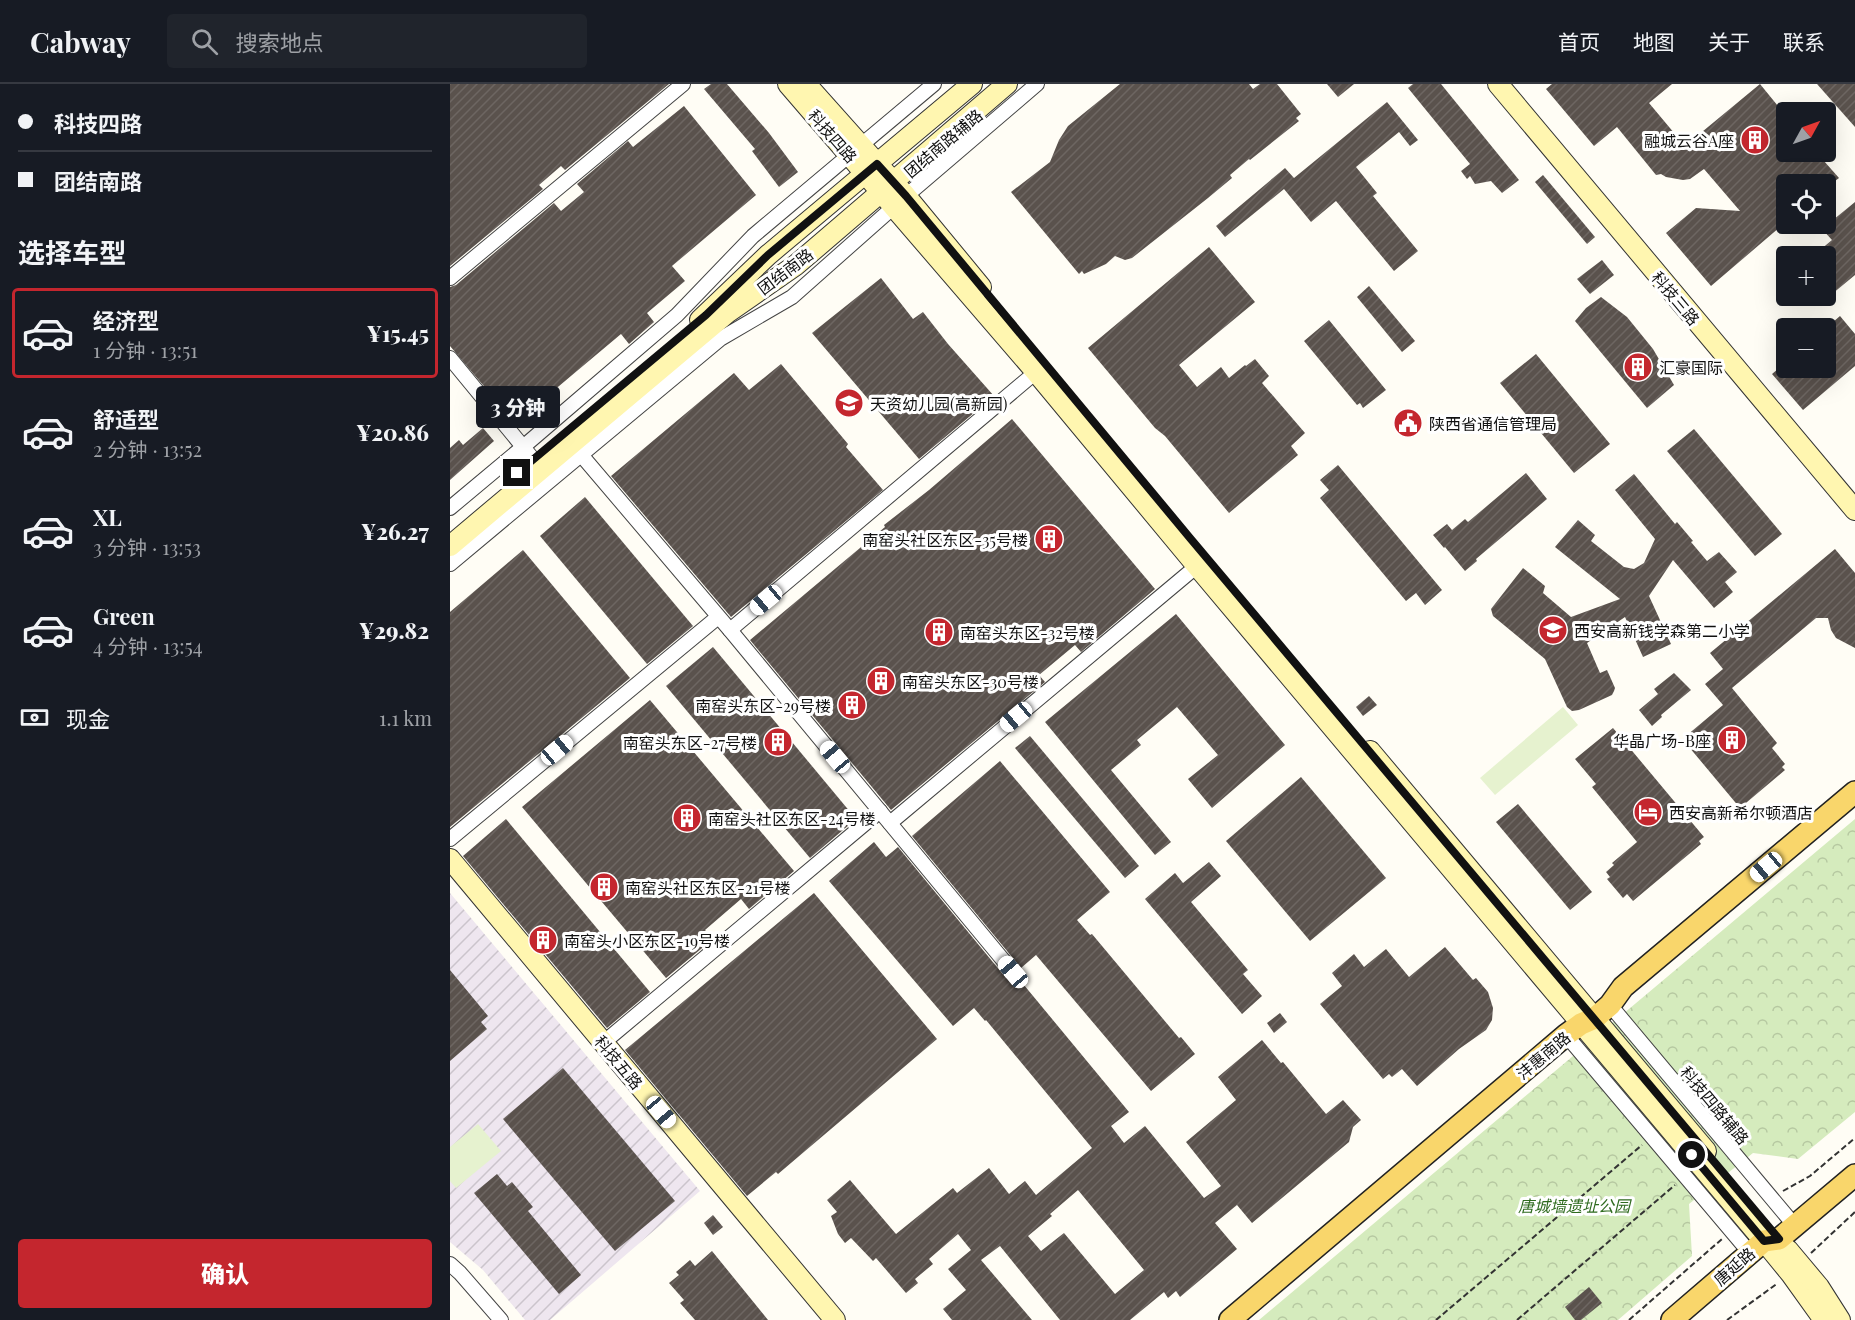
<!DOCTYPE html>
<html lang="zh">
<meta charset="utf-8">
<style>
:root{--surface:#171b24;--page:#20242c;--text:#f1f3f6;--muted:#9ea1a6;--line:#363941;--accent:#c4262e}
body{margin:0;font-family:"Playfair Display","Noto Sans SC",serif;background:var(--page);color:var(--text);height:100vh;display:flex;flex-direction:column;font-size:22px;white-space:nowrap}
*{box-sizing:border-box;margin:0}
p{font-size:20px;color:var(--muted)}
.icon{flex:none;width:33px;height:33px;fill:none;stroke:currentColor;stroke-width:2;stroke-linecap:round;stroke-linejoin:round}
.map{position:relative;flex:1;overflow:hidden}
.sheet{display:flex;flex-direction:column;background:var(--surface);width:450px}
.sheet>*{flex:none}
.top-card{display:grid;align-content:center;height:132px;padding:0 18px;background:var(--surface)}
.needle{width:39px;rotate:50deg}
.controls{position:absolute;left:1326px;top:18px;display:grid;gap:12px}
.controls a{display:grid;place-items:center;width:60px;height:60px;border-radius:6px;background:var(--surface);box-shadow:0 6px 24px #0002;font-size:30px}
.end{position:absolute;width:27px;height:27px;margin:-14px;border:8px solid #111;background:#fff;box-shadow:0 0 0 3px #fff}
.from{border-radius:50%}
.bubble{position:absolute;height:42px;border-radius:6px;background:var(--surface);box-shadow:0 6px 24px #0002;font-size:20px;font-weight:800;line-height:42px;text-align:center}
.car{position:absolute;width:18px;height:36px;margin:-18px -9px;border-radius:8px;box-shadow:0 0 4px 2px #0007;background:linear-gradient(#fff 24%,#345 0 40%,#fff 0 76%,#345 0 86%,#fff 0)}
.top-card b{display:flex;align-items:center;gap:21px;height:57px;font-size:22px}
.top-card b+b{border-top:2px solid var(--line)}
.top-card i{width:15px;height:15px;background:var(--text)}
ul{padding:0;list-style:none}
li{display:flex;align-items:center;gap:18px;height:90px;margin:0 12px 9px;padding:0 6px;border:3px solid transparent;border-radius:6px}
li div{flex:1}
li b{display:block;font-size:22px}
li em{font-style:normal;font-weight:800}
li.on{border-color:var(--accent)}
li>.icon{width:54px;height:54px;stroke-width:1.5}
h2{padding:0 18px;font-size:27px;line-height:72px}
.pay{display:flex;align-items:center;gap:15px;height:66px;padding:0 18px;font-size:22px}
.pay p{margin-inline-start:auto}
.action{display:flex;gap:12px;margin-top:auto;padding:12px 18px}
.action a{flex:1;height:69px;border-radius:6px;background:var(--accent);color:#fff;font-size:24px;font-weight:800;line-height:69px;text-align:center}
header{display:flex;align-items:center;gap:36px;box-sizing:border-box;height:84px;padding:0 30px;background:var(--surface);border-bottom:2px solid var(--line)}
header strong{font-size:28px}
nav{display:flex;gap:33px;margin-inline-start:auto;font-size:21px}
.search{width:420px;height:54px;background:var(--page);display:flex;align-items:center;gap:15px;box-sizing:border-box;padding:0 21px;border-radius:6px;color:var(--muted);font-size:22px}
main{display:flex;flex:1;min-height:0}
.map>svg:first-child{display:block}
.industrial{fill:url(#industrial-furrows)}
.park{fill:url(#park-crowns)}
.pitch{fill:#e6f2cf}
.building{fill:url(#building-hatch);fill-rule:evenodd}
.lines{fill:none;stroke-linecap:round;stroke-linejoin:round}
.street-casing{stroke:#444;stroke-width:16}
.secondary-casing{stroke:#333;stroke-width:22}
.primary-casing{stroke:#222;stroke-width:24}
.path{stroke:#333;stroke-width:2;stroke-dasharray:6 3;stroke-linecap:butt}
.street{stroke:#fff;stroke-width:14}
.secondary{stroke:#fff6b0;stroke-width:20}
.primary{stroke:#f9d66b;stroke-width:21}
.route{stroke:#111;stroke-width:8}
.labels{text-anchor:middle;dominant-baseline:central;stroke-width:6;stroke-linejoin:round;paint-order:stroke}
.street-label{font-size:16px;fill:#111;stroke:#fff}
.poi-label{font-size:16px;fill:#111;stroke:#fff;text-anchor:start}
.park-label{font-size:16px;font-style:italic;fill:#2f6b1f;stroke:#fff}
</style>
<header>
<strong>Cabway</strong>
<div class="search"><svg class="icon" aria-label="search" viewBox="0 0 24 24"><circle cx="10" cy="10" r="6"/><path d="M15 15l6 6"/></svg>搜索地点</div>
<nav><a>首页</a><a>地图</a><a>关于</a><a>联系</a></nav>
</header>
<main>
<section class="sheet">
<div class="top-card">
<b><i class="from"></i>科技四路</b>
<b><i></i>团结南路</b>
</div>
<h2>选择车型</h2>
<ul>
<li class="on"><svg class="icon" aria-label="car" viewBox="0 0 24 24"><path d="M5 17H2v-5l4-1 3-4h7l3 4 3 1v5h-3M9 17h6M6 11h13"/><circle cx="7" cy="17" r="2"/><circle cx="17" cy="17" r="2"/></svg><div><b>经济型</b><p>1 分钟 · 13:51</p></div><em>¥15.45</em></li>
<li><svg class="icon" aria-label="car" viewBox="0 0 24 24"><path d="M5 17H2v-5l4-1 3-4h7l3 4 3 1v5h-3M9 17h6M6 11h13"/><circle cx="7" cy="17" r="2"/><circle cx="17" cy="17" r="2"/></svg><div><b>舒适型</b><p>2 分钟 · 13:52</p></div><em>¥20.86</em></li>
<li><svg class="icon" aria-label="car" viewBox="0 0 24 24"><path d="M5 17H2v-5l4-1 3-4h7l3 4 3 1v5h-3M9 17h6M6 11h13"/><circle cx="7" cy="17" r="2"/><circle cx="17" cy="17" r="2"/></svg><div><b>XL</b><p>3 分钟 · 13:53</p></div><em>¥26.27</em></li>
<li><svg class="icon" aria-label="car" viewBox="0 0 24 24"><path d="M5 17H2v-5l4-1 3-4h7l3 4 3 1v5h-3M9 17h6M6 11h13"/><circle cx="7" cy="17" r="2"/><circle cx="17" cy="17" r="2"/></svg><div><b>Green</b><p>4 分钟 · 13:54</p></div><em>¥29.82</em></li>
</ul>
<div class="pay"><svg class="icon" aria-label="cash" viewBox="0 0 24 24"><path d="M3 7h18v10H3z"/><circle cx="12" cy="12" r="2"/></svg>现金<p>1.1 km</p></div>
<div class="action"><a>确认</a></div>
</section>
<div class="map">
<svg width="1405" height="1236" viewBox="0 0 1405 1236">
<defs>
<pattern id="industrial-furrows" width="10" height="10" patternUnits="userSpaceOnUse" patternTransform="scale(1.5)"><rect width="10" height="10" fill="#eee6ef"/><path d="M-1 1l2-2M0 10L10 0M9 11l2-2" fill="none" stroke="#cbc4cc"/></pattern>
<pattern id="park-crowns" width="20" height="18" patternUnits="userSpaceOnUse" patternTransform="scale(1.5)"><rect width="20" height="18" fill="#d5ebbd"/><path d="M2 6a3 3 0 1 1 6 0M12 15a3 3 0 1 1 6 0" fill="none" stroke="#b6c8a1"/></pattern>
<pattern id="building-hatch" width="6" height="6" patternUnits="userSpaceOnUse" patternTransform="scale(1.5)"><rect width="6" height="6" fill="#5a524d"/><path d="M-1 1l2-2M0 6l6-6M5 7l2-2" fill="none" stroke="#6d6662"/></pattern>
</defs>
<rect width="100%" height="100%" fill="#fffdf5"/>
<polygon class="industrial" points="0,809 250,1107 100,1236 75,1236 33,1186 0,1158"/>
<polygon class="park" points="1405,735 1405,1028 1348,1075 1303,1069 1239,1120 1242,1172 1168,1236 809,1236"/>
<g class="pitch">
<polygon points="1113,623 1128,641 1045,711 1030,694"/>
<polygon points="28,1040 51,1067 6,1104 0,1097 0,1063"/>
</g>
<g class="building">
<polygon points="0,0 219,0 115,86 111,82 89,101 93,105 0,182"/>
<polygon points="261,0 277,0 319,49 348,88 329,103 302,67 305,65 254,5"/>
<polygon points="670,0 799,0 803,5 810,0 827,0 851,30 846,34 849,37 800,76 799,75 780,91 782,94 758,114 682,174 675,176 665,172 656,180 634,190 632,187 629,190 561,108 600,78 609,56 618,42"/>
<polygon points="877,0 904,0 888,13"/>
<polygon points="963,0 991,0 1069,96 1052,109 1041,97 1025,100 1020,92 1017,95 1011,87 1020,80 958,4"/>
<polygon points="1102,0 1222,0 1199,19 1235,62 1310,0 1336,32 1336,68 1366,68 1389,94 1381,100 1336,100 1336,138 1261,202 1216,149 1246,124 1290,127 1254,85 1240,95 1233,96 1216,93 1211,90 1206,91 1167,43 1144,62 1096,5"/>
<polygon points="1367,0 1405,0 1405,43"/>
<polygon points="937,18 968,56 960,62 949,48 906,83 927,109 923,112 968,167 944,187 886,117 861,138 834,105 775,153 766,142 835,84 844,94"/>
<polygon points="234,22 306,111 222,182 235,197 197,229 204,238 179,260 171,250 65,339 0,262 0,203 6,201 104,119 111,127 134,108 127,100 178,57 183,63"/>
<polygon points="1093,91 1145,153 1137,160 1085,98"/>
<polygon points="1405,118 1405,191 1376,215 1376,172 1363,172 1382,156 1372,145"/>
<polygon points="759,163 805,218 729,281 747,303 771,283 779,294 795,281 796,282 805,275 819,292 812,299 855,349 841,362 848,371 779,429 715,352 705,344 638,264"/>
<polygon points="1152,176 1164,191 1140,210 1127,195"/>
<polygon points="431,194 463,235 473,228 498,260 544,312 469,375 362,249"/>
<polygon points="919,202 965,257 952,268 907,213"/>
<polygon points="1151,213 1177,233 1203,265 1224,301 1197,324 1125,237 1136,224"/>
<polygon points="1390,232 1405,250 1405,282 1353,326 1322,290 1336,278 1336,284 1376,284 1376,244"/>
<polygon points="879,236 936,306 913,324 910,319 907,321 854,257"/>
<polygon points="1086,270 1160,360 1124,389 1050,299"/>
<polygon points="331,280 398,360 396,363 433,406 281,533 161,392 284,289 299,306"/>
<polygon points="562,335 705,505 631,568 625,561 589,591 595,598 441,726 300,556 435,443 434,441 479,406"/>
<polygon points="33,344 44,357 0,396 0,364 9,356 13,361"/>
<polygon points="1244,345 1332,450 1305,472 1217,367"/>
<polygon points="888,381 992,506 975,521 966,509 956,517 870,414 879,406 870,396"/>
<polygon points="1076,389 1097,415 1026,475 1027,477 1015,487 995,463 994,464 983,451 997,440 1002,446 1015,435 1018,438"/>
<polygon points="1184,390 1225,440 1227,438 1243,457 1241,458 1257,477 1269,468 1287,488 1275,498 1283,508 1264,524 1223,476 1199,512 1221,560 1193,573 1175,533 1137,559 1150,589 1157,586 1165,604 1164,607 1162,611 1129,626 1122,627 1117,623 1095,575 1043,532 1041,525 1073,484 1095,502 1093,509 1121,533 1170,515 1105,463 1128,436 1145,451 1141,457 1174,483 1184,485 1194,479 1205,455 1165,406"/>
<polygon points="135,413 243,542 197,580 90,452"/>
<polygon points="1385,465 1405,489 1405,564 1386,554 1381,546 1378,534 1366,534 1282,604 1327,659 1322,664 1335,680 1332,683 1335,686 1290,724 1239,663 1243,660 1236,652 1273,621 1255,600 1273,585 1260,569"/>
<polygon points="73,466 180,594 0,743 0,528"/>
<polygon points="726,530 835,661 762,724 738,695 768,671 727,623 687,656 691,661 661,686 721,758 705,771 595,638"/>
<polygon points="263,563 406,735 360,774 216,602"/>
<polygon points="1224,589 1241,606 1211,631 1212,633 1202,642 1189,626 1208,610 1204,605"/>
<polygon points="919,612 927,621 913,632 906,623"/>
<polygon points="200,616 344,787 299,825 291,815 255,846 263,855 216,894 72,723"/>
<polygon points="1163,644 1254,753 1249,757 1251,760 1183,817 1177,810 1173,814 1157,795 1160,793 1156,788 1164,781 1162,779 1187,758 1142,703 1146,700 1125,675"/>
<polygon points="580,652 689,782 675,794 565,664"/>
<polygon points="550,677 660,808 627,836 640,851 642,850 729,954 731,953 745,970 701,1007 586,871 571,884 462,752"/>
<polygon points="851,693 936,794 860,857 776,757"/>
<polygon points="1068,720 1142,808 1120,826 1046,738"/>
<polygon points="56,735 200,908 157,944 13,772"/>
<path d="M424,758L436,773L448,763L556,894L564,897L569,895L679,1028L661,1042L674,1059L695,1042L754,1114L771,1102L736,1058L786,1016L768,993L812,956L831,979L833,978L876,1030L893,1016L911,1036L903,1043L899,1058L802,1139L787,1121L765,1139L787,1165L730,1213L726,1207L718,1214L714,1208L680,1236H610L550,1162L531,1176L582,1236H502L493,1225L516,1206L498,1185L521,1166L508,1150L479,1175L483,1180L465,1195L468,1199L456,1209L426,1174L423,1177L401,1154L395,1159L388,1150L381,1132L387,1128L377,1116L400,1096L446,1150L503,1104L507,1109L539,1084L559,1110L575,1097L586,1111L642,1064L536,936L535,937L524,924L503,942L379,797ZM628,1106L694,1186L665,1210L614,1149L591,1167L578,1152L602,1132L600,1130Z"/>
<polygon points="759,778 771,792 741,818 798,886 793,890 812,912 792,930 695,815 725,789 733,799"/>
<polygon points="364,809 487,955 328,1090 326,1088 297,1112 175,966"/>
<polygon points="995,863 1023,896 1026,894 1038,908 1043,924 1042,936 1036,946 1009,965 967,1002 952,985 942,993 939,990 933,995 870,920 892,902 882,889 904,870 914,883 936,865 959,893"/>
<polygon points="0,886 38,932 31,938 37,945 0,977"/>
<polygon points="830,929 837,938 824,949 817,939"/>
<polygon points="113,984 225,1117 165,1167 53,1035"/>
<polygon points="47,1090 57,1102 62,1098 83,1123 78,1127 131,1191 109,1210 24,1109"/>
<polygon points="263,1131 273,1143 263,1151 254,1139"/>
<polygon points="262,1167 318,1236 245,1236 230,1219 234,1216 219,1199 229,1191 226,1188 240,1176 245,1182"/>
<polygon points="1139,1203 1152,1219 1131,1236 1125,1236 1115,1223"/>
</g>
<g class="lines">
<g class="street-casing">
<g id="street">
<polyline points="0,194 233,0"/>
<polyline points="0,274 83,375"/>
<polyline points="127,366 280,546 563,888"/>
<polyline points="0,424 73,363 227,231 303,152 484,0"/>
<polyline points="0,480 270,255 342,213 456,112 587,0"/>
<polyline points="280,546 586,288"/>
<polyline points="440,739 747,482"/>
<polyline points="0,755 268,533"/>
<polyline points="1160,921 1345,1142"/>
<polyline points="1116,951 1300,1169"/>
<polyline points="153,959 430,727"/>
<polyline points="0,1180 10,1189 51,1236"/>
</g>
</g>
<g class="secondary-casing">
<g id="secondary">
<polyline points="338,0 586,288 747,482 1314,1157 1341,1190 1374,1236"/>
<polyline points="356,0 456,112 531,203"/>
<polyline points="1048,0 1405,426"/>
<polyline points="250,236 318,171 522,0"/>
<polyline points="0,462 277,229 346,181 557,0"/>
<polyline points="920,667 1256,1067"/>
<polyline points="0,775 385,1236"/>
<polyline points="1338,1166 1369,1203 1390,1236"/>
</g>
</g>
<g class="primary-casing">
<g id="primary">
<polyline points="780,1236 1116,951 1131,940 1145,934 1160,921 1173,903 1405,708"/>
<polyline points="1222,1236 1314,1157 1329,1155 1405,1091"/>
</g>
</g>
<g class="path">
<polyline points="1333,1107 1360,1092 1405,1054"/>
<polyline points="1361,1169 1405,1128"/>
<polyline points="986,1236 1192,1061"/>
<polyline points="1067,1236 1225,1101"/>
<polyline points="1179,1236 1272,1155"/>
<polyline points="1277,1236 1328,1199"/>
</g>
<use href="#street" class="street"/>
<use href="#secondary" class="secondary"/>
<use href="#primary" class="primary"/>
</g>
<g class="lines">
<polyline class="route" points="67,389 256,231 318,171 427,80 456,112 740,454 1329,1155 1314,1157 1242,1071"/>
</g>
<defs>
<g id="building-disc" transform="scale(1.5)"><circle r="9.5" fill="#c4262e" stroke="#fff"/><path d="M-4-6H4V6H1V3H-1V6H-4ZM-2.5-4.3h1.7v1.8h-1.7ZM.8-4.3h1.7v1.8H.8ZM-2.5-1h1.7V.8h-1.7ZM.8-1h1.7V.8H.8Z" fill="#fff"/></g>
<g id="school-disc" transform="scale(1.5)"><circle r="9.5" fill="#c4262e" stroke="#fff"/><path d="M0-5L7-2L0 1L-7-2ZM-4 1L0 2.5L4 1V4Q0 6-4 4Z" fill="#fff"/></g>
<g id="civic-disc" transform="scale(1.5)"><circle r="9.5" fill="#c4262e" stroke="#fff"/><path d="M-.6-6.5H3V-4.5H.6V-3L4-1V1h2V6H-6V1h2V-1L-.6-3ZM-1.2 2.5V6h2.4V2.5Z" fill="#fff"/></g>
<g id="hotel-disc" transform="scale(1.5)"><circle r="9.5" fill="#c4262e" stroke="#fff"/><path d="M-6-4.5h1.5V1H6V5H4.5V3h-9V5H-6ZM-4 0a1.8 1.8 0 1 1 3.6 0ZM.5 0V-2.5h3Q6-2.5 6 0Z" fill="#fff"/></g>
</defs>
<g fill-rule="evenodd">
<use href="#building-disc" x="1305" y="56"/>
<use href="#building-disc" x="1188" y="283"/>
<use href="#school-disc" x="399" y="319"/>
<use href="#civic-disc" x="958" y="339"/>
<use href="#building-disc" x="599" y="455"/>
<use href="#school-disc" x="1103" y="546"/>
<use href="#building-disc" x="489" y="548"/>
<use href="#building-disc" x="431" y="597"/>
<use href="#building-disc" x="402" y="621"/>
<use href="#building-disc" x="1282" y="656"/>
<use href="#building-disc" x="328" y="658"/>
<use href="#hotel-disc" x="1198" y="728"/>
<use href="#building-disc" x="237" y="734"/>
<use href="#building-disc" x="154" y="803"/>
<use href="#building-disc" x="93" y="856"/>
</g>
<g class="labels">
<g class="street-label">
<text transform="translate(383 52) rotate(49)">科技四路</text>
<text transform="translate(493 59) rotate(-40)">团结南路辅路</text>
<text transform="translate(335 187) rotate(-37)">团结南路</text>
<text transform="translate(1226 214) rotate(50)">科技三路</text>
<text transform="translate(1093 971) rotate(-40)">沣惠南路</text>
<text transform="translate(169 978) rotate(50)">科技五路</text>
<text transform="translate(1265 1021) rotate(50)">科技四路辅路</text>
<text transform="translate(1284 1182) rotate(-41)">唐延路</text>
</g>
<g class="poi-label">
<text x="1284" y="56" text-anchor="end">融城云谷A座</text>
<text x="1209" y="283">汇豪国际</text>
<text x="420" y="319">天资幼儿园(高新园)</text>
<text x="979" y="339">陕西省通信管理局</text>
<text x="578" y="455" text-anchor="end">南窑头社区东区-35号楼</text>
<text x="1124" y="546">西安高新钱学森第二小学</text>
<text x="510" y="548">南窑头东区-32号楼</text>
<text x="452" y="597">南窑头东区-30号楼</text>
<text x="381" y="621" text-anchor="end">南窑头东区-29号楼</text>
<text x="1261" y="656" text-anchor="end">华晶广场-B座</text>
<text x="307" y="658" text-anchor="end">南窑头东区-27号楼</text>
<text x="1219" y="728">西安高新希尔顿酒店</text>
<text x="258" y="734">南窑头社区东区-24号楼</text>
<text x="175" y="803">南窑头社区东区-21号楼</text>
<text x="114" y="856">南窑头小区东区-19号楼</text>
</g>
<g class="park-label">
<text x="1124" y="1121">唐城墙遗址公园</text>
</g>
</g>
</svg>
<div class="controls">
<a><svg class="needle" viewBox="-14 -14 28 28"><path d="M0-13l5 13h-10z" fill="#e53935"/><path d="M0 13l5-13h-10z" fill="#9ea1a6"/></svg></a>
<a><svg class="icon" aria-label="locate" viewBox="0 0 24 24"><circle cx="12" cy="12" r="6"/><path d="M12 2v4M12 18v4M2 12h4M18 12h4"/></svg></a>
<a>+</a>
<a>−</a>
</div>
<i class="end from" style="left:1242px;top:1071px"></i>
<i class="end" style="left:67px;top:389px"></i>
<div class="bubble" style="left:26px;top:302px;width:84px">3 分钟</div>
<i class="car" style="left:316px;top:516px;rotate:230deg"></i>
<i class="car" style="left:566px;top:633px;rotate:230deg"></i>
<i class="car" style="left:107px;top:666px;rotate:50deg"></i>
<i class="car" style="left:385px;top:673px;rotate:320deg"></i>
<i class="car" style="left:1316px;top:783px;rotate:230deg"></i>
<i class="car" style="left:563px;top:888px;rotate:320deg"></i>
<i class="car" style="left:211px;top:1028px;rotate:140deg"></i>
</div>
</main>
